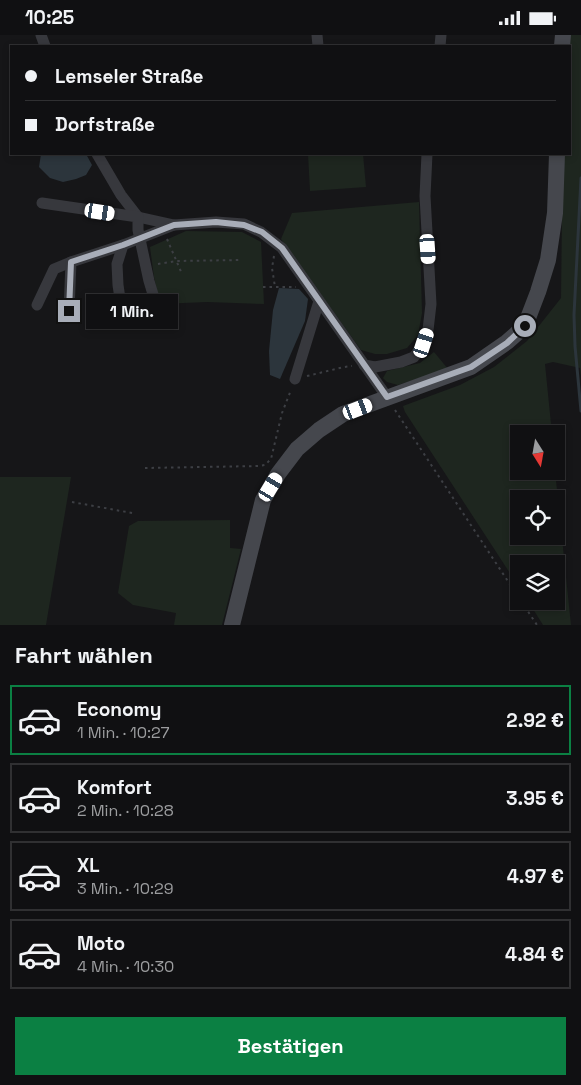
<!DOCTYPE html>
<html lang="de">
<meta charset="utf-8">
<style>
:root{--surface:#101012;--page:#1e1e20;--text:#f1f3f6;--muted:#9c9d9f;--line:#303032;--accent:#0b8043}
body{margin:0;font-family:"Space Grotesk",sans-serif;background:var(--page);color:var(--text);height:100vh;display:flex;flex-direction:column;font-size:19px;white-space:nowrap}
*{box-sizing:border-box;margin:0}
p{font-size:16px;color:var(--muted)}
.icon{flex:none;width:28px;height:28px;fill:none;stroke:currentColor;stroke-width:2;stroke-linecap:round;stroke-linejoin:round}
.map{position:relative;height:590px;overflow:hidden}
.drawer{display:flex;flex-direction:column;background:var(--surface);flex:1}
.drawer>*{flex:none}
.banner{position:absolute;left:10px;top:10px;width:561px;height:110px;border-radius:0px;box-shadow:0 2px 8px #0003,0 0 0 1px var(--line);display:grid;align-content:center;height:110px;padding:0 15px;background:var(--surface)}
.needle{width:32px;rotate:169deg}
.controls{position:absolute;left:510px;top:390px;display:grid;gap:10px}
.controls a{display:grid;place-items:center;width:55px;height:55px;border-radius:0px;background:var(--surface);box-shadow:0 2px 8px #0003,0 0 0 1px var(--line);font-size:25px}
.end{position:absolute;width:22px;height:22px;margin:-11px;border:6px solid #a8adb8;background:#111;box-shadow:0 0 0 2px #111}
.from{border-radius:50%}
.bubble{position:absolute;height:35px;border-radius:0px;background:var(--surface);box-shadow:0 2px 8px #0003,0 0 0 1px var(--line);font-size:16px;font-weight:700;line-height:35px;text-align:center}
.car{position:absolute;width:15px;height:30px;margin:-15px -8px;border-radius:6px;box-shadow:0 0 4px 1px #0007;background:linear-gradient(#fff 24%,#345 0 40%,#fff 0 76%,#345 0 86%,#fff 0)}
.banner b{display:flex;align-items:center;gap:18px;height:48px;font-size:19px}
.banner b+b{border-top:1px solid var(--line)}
.banner i{width:12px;height:12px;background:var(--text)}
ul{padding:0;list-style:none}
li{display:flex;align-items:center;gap:15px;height:70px;margin:0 10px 8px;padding:0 5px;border:2px solid var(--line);border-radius:0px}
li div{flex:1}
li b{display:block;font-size:19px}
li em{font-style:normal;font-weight:700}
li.current{border-color:var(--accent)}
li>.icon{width:45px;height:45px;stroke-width:1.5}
h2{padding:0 15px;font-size:22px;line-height:60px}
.cta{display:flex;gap:10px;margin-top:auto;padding:10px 15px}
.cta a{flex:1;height:58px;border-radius:0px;background:var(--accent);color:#fff;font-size:20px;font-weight:700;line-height:58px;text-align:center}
.status{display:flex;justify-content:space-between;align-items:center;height:35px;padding:0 25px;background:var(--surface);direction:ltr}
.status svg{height:14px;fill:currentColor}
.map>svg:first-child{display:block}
.green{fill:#1e261f;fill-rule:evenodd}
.water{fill:#2c353c}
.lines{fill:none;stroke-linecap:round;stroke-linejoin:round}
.stream{stroke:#2c353c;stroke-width:3}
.path{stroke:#3d3f44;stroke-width:2;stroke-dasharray:2.5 4;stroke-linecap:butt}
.minor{stroke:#37383d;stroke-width:11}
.secondary{stroke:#45474d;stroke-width:16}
.route{stroke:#a8adb8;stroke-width:6}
</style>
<div class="status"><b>10:25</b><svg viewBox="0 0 49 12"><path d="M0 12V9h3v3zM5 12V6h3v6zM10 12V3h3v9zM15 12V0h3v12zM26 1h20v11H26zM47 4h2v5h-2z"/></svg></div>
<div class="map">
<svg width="581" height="590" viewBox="0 0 581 590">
<rect width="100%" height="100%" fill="#161618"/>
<g class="green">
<path d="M570,0H581V341L580,333L553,327L545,329L552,399H519V436H555L571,590H543L528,566H556V529H519V552L405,377L403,371L460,350L494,332L527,306L561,263L562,178L564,119H570ZM519,464H556V501H519Z"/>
<polygon points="308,119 363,119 366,152 310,156"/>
<polygon points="419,167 422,278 418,300 407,313 387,319 375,319 361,315 281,204 292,178"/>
<polygon points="186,196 242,197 261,207 264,269 207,267 160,269 154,242 150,212"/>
<polygon points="434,317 448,334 398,350 387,347 383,343 387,336 420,328"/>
<polygon points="0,442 71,442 46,590 0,590"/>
<polygon points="230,485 230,513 241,514 222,590 174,590 176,578 133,570 118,558 129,491 138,486"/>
</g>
<g class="water">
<polygon points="41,119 86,119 92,130 86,140 76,144 63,147 50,143 39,132"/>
<polygon points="279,253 299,254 308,264 305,286 280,344 270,340 269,316 273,275"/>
</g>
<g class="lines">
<polyline class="stream" points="581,143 574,280 575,311 581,376"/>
<g class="path">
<polyline points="167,204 182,239"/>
<polyline points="274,221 272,233 275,252"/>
<polyline points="158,229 177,226 240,225"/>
<polyline points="263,252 296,252"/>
<polyline points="307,341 344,332 352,331"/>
<polyline points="395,375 519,563"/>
<polyline points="145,433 259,431 265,430 271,424 282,378 291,355"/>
<polyline points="72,467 132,478"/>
<polyline points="521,566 537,590"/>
</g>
<g class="minor">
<polyline points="41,0 45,11"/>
<polyline points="317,0 318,11"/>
<polyline points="440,11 441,0"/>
<polyline points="97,119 121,160 138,182 174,190 216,187 244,189 261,197 282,213 387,362"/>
<polyline points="42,168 138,182 138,195 149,246 158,276"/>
<polyline points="37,270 54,234 71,227"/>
<polyline points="69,276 71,227 123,210 174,190"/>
<polyline points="122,277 118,250 117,229 123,210"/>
<polyline points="364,330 375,332 401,327 414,322 424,308 428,295 431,269 425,161 427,119"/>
<polyline points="295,344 319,266"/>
</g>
<g class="secondary">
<polyline points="562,11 563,0"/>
<polyline points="232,590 263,465 278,439 297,414 319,395 343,379 471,332 507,307 525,291 538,257 548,225 555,178 557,119"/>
</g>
</g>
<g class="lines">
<polyline class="route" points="69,276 71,227 123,210 174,190 216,187 244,190 262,197 282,213 387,362 471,332 507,308 525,291"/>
</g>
</svg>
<div class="controls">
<a><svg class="needle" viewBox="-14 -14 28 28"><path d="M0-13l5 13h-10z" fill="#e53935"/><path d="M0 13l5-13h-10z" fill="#9c9d9f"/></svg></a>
<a><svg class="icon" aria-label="locate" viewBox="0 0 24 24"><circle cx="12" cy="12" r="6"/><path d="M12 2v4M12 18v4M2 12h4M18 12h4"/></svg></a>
<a><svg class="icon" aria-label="layers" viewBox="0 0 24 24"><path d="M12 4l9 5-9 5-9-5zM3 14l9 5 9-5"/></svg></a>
</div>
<i class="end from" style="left:525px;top:291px"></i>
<i class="end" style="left:69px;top:276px"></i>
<div class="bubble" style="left:86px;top:259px;width:92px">1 Min.</div>
<i class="car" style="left:100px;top:177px;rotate:99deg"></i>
<i class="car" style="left:428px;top:214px;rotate:176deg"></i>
<i class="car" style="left:424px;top:308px;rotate:18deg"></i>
<i class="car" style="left:358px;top:374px;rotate:69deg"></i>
<i class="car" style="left:271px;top:452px;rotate:31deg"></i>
<div class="banner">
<b><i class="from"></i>Lemseler Straße</b>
<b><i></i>Dorfstraße</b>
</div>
</div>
<section class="drawer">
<h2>Fahrt wählen</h2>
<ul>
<li class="current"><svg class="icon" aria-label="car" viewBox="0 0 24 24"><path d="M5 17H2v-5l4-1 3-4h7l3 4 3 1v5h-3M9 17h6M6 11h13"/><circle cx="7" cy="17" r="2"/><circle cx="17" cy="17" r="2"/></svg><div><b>Economy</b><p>1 Min. · 10:27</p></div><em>2.92 €</em></li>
<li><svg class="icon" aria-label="car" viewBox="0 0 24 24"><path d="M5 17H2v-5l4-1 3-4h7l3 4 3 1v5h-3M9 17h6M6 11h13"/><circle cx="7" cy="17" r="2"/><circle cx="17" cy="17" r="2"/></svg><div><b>Komfort</b><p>2 Min. · 10:28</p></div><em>3.95 €</em></li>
<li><svg class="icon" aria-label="car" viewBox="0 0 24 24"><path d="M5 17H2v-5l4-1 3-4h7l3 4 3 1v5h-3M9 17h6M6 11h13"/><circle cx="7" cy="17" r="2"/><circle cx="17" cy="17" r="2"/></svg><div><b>XL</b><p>3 Min. · 10:29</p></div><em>4.97 €</em></li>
<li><svg class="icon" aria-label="car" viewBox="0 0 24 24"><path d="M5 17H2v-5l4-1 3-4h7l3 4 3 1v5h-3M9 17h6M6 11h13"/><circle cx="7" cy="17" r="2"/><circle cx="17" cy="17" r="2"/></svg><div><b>Moto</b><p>4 Min. · 10:30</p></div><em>4.84 €</em></li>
</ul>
<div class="cta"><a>Bestätigen</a></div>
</section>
